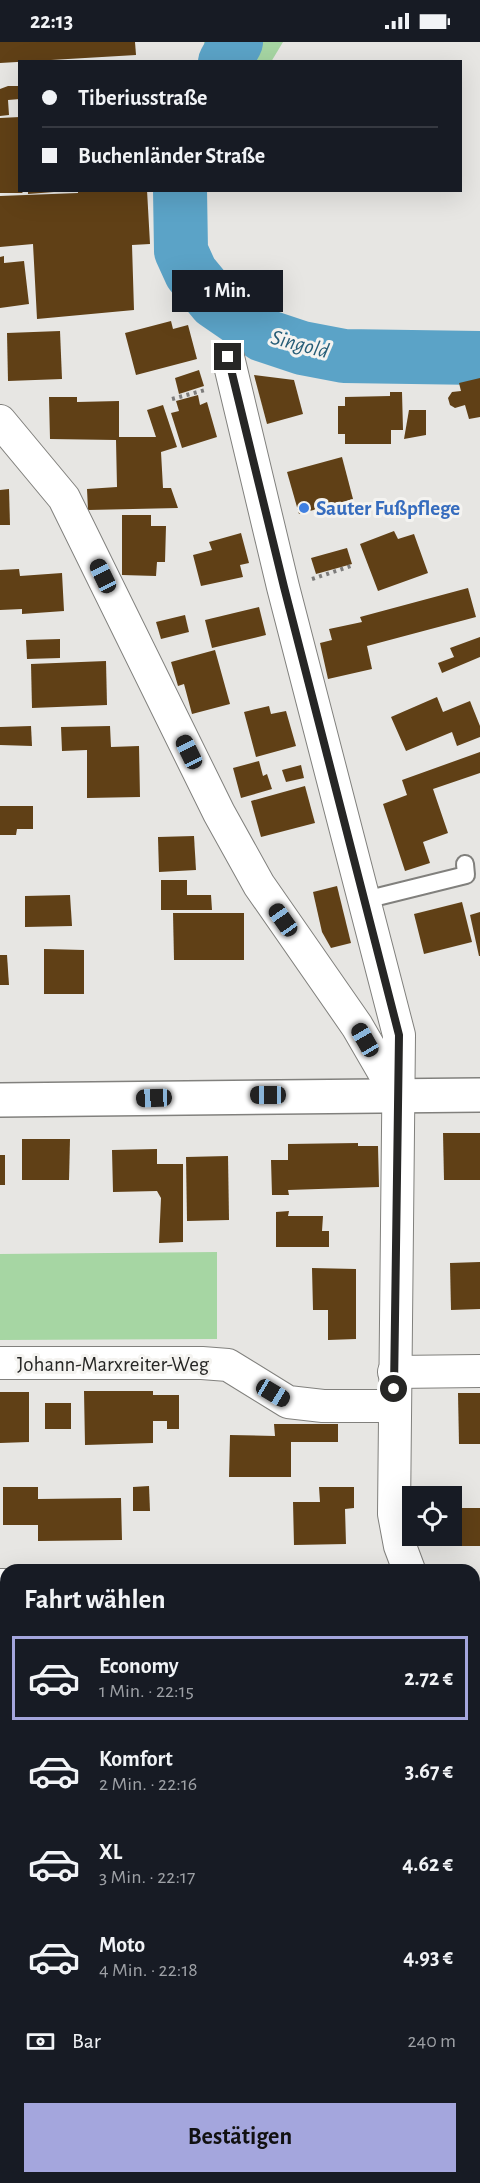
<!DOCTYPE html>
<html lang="de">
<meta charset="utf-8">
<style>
:root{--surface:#171b24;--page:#20242c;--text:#f1f3f6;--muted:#9ea1a6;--line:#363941;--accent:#a4a6dd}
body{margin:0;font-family:"Alegreya Sans",sans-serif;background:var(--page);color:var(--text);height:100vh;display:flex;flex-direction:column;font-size:22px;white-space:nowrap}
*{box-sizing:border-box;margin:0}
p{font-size:20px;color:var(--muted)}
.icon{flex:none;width:33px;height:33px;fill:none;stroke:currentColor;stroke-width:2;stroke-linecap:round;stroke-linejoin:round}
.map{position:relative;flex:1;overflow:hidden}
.drawer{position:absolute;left:0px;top:1522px;width:480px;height:620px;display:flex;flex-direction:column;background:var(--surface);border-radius:18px 18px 0 0;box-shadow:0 6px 24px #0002}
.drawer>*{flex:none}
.guide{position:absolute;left:18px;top:18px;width:444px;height:132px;border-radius:0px;box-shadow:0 6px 24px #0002;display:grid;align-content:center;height:132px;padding:0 24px;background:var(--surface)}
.controls{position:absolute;left:402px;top:1444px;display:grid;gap:12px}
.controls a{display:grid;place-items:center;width:60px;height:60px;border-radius:0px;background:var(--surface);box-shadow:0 6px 24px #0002;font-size:30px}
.end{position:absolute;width:27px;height:27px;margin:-14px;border:8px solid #262625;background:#fff;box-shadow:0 0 0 3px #fff}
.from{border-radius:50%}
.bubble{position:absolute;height:42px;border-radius:0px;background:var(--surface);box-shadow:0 6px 24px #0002;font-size:20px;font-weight:700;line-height:42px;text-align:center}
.car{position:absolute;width:18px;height:36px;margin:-18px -9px;border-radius:8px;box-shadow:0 0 4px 2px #0007;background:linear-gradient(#222 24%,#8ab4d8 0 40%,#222 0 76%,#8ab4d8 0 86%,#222 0)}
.guide b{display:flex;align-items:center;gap:21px;height:57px;font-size:22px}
.guide b+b{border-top:2px solid var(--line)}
.guide i{width:15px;height:15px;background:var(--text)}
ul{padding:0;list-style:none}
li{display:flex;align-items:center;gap:18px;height:84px;margin:0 12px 9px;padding:0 12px;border:3px solid transparent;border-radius:0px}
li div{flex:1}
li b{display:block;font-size:22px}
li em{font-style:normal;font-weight:700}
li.current{border-color:var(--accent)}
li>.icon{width:54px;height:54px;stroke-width:1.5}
h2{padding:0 24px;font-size:27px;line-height:72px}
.pay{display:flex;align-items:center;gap:15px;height:66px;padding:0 24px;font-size:22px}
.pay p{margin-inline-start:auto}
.cta{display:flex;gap:12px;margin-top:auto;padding:12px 24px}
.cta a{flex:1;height:69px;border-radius:0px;background:var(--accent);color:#111;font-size:24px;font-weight:700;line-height:69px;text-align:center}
.status{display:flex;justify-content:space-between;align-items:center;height:42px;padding:0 30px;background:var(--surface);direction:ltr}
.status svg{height:16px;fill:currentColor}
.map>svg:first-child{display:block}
.green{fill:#a6d6a3}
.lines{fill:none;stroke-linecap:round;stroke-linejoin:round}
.river{stroke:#5ba3c7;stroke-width:54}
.building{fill:#604016}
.service-casing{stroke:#81807d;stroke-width:20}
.minor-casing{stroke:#81807d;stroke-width:34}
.tertiary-casing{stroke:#81807d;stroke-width:36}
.path{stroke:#7d7c7b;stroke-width:4;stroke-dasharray:3 4.5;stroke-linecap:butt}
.service{stroke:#fff;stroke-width:16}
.minor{stroke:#fff;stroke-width:32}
.tertiary{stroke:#fff;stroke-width:33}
.route{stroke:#262625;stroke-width:8}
.shop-dot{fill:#3f7fe0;stroke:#f4f3f0;stroke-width:2}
.labels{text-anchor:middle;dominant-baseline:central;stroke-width:6;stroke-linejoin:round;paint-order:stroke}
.shop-label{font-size:21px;font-weight:bold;fill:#366cbe;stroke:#f4f3f0;text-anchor:start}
.street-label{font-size:21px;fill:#262625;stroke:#f4f3f0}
.water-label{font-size:22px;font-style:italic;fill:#265d77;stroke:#f4f3f0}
</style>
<div class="status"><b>22:13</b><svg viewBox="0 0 49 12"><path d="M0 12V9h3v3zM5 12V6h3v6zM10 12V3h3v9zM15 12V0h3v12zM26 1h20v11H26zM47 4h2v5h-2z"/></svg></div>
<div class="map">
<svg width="480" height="2141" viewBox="0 0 480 2141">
<rect width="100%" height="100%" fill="#e7e6e3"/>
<g class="green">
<polygon points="204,0 283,0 271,20 208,19"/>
<polygon points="217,1210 217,1297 0,1298 0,1212"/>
</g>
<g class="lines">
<g class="river">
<polyline points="225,20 236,0"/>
<polyline points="180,148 181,209 191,231 215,260 263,293 302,306 344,314 480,316"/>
</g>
</g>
<g class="building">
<polygon points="0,0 135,0 136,13 0,21"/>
<polygon points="8,44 20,44 20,57 8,58 9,73 0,74 0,47"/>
<polygon points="20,75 20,148 23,151 0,151 0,76"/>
<polygon points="28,148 54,148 54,150 28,152"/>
<polygon points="78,148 147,148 150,202 132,203 134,268 37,277 33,202 0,205 0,154 78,151"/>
<polygon points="4,214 4,221 24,219 29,262 0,266 0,215"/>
<polygon points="171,279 173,287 188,283 197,317 136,333 125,291"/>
<polygon points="60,289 62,337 8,339 7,291"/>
<polygon points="199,328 204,344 179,352 175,336"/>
<polygon points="254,333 294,338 303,372 267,382"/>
<polygon points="480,336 480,375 469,377 465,363 455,366 450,363 448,356 452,350 461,349 459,341"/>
<polygon points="390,350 402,350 403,388 391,388 391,402 345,402 345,392 338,392 338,364 345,364 345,355 390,354"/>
<polygon points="198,353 200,363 207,360 217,395 182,406 171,371 179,369 176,359"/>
<polygon points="49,355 77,355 77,360 119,359 119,395 156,395 147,368 163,363 177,405 161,410 163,446 171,446 178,466 88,468 87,447 117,445 116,398 50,397"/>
<polygon points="409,368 426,368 426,393 404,397"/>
<polygon points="342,415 353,457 299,472 287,430"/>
<polygon points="9,447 10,483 0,483 0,448"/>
<polygon points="122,473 151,473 151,484 166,484 165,520 157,520 156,534 122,533"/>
<polygon points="394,489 398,497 414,492 428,531 378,549 360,502"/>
<polygon points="241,491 249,521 240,523 243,535 201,544 193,513 212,508 209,500"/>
<polygon points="347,506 352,522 316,532 311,516"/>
<polygon points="19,527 20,534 62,531 64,569 22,572 22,567 0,568 0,528"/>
<polygon points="468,546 476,575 367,604 372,627 328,637 320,601 332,598 329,587 362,580 360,575"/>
<polygon points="259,565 266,593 212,606 205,578"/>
<polygon points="185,573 189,590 161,597 156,580"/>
<polygon points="480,595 480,615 442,631 438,621 454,615 450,606"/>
<polygon points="60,597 60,616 27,617 26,598"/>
<polygon points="215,608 230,662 192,672 184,642 178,644 171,620"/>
<polygon points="106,619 107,663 32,666 31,622"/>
<polygon points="437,655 443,670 470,659 480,684 480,695 457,704 452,690 406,709 391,675"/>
<polygon points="269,664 271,672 286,669 296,704 256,715 244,670"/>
<polygon points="31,684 32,704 0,703 0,685"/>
<polygon points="110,684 111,705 139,704 140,755 87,756 87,708 62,709 61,685"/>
<polygon points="480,710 480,731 433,747 448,791 423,800 430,821 405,829 383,762 407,753 402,738"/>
<polygon points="259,719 263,734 267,732 272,747 241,756 233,726"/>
<polygon points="301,723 304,736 286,740 282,728"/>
<polygon points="305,744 315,781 261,795 251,759"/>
<polygon points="0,764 33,764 33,787 17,787 16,793 0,793"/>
<polygon points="194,794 196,828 159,830 158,795"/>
<polygon points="161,838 187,838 187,853 211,853 212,868 161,868"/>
<polygon points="337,844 351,901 331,906 322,890 313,850"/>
<polygon points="70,853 72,884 25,885 25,854"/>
<polygon points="462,860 472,900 424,912 414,872"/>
<polygon points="480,870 480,914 479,914 470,873"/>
<polygon points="173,871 244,871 244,918 174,918"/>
<polygon points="44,907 84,908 84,952 44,952"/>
<polygon points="0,913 7,913 9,943 0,943"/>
<polygon points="443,1091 480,1091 480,1138 444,1138"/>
<polygon points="22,1097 70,1097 69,1138 22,1138"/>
<polygon points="358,1101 358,1104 378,1104 379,1145 288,1148 289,1153 272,1153 271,1118 288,1118 288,1102"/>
<polygon points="157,1107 157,1122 183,1122 183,1200 159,1201 161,1156 157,1149 113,1150 112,1108"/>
<rect x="0" y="1113" width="5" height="30"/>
<polygon points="228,1114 229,1178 187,1179 186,1115"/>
<polygon points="289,1169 288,1174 323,1174 322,1189 329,1189 329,1205 276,1205 276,1170"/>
<polygon points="480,1220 480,1267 451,1268 450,1221"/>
<polygon points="312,1226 356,1227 356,1297 328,1298 328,1268 313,1268"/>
<polygon points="84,1349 153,1349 153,1353 179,1353 179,1387 167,1387 167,1379 153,1379 153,1401 85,1403"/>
<polygon points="0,1350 29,1350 29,1400 0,1401"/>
<polygon points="458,1351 480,1351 480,1402 459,1402"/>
<rect x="45" y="1361" width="26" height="26"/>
<polygon points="274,1382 338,1382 338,1400 291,1400 291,1435 229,1435 230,1393 275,1394"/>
<polygon points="149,1444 150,1469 133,1469 133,1445"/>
<polygon points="3,1445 38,1445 38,1457 121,1456 122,1498 38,1499 38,1483 3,1483"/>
<polygon points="319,1445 354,1445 354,1466 345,1467 346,1502 294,1503 293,1460 320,1460"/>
<polygon points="452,1466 480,1466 480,1504 437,1504 437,1494 452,1494"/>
</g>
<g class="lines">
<g class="service-casing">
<polyline id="service" points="365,858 466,833 465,822"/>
</g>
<g class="minor-casing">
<g id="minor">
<polyline points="228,315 283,545 399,993 394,1472 400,1504 409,1528"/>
<polyline points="0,379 64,456 219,771 259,843 357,984 397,1053"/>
<polyline points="0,1321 202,1321 228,1323 288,1360 323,1364 394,1364"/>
<polyline points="394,1330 480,1329"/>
<polyline points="0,1543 6,1543"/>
<polyline points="474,1583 480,1582"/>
<polyline points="474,1639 480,1651"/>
</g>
</g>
<g class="tertiary-casing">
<polyline id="tertiary" points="0,1058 480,1053"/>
</g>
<g class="path">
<polyline points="172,357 205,348"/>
<polyline points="312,537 351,524"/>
</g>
<use href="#service" class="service"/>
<use href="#minor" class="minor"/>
<use href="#tertiary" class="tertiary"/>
</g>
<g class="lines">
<polyline class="route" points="228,315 284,545 399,993 394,1347"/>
</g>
<circle class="shop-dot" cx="304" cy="466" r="6"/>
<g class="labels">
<g class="shop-label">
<text x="316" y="466">Sauter Fußpflege</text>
</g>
<g class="street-label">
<text x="113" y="1322">Johann-Marxreiter-Weg</text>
</g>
<g class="water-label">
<text transform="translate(300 302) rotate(15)">Singold</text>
</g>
</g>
</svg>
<div class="controls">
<a><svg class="icon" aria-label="locate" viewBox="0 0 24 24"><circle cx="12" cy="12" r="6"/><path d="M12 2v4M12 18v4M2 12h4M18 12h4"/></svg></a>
</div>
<i class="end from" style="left:394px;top:1347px"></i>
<i class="end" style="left:228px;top:315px"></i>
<div class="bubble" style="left:172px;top:228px;width:111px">1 Min.</div>
<i class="car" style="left:103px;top:534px;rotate:334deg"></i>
<i class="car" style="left:189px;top:710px;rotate:334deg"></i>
<i class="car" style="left:283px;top:878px;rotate:325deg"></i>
<i class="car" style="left:365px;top:998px;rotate:330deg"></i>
<i class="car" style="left:268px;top:1053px;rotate:270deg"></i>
<i class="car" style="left:154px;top:1056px;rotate:268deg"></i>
<i class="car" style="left:273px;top:1351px;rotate:121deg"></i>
<div class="guide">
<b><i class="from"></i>Tiberiusstraße</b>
<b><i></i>Buchenländer Straße</b>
</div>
<section class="drawer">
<h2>Fahrt wählen</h2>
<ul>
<li class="current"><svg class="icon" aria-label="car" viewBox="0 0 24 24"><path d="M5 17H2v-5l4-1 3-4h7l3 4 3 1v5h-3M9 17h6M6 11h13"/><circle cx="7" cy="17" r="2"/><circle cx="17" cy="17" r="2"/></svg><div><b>Economy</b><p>1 Min. · 22:15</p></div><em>2.72 €</em></li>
<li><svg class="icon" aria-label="car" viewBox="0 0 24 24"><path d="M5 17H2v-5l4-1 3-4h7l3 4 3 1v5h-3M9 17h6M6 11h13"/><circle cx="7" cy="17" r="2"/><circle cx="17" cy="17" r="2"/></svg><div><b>Komfort</b><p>2 Min. · 22:16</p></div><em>3.67 €</em></li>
<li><svg class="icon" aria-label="car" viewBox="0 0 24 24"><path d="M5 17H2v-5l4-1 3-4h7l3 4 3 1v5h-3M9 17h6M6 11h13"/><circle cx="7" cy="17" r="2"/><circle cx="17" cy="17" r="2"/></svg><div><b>XL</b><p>3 Min. · 22:17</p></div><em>4.62 €</em></li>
<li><svg class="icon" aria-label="car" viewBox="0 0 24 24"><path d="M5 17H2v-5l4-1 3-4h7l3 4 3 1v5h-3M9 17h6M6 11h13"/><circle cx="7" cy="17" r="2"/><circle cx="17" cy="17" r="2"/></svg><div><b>Moto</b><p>4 Min. · 22:18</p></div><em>4.93 €</em></li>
</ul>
<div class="pay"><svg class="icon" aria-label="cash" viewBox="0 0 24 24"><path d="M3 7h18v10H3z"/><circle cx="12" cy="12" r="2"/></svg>Bar<p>240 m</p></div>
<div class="cta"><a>Bestätigen</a></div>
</section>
</div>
